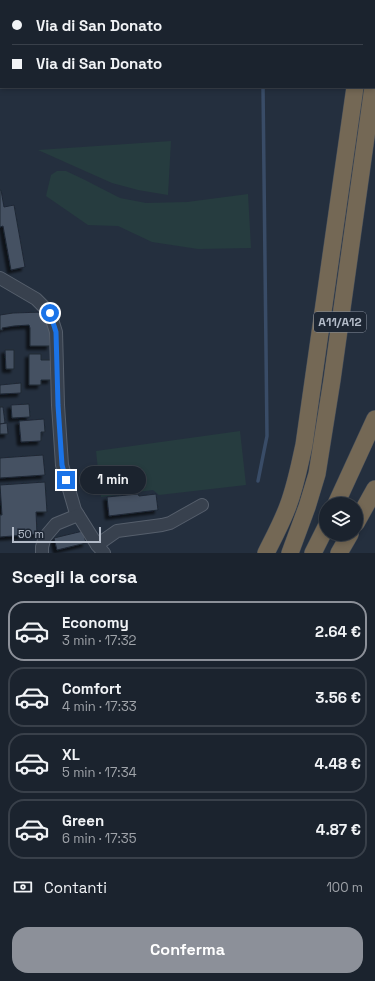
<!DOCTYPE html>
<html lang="it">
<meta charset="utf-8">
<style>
:root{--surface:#1b232e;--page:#282f3a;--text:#f1f3f6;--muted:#a0a4aa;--line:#39404a;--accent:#8c9099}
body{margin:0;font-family:"Space Grotesk",sans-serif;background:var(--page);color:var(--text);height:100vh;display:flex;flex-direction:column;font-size:15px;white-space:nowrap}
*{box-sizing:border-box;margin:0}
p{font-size:13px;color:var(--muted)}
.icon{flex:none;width:22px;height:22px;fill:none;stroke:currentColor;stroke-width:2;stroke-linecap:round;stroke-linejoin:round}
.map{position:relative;height:553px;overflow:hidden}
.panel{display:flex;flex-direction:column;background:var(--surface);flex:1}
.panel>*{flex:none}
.top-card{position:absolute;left:0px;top:0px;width:375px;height:88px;box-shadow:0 2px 6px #0003,0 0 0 1px var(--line);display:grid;align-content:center;height:88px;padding:0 12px;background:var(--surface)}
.controls{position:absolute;left:319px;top:497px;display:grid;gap:8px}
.controls a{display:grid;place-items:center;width:44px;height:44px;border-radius:50%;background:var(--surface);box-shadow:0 2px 6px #0003,0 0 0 1px var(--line);font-size:20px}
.scale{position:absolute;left:12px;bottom:10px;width:89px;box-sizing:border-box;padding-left:4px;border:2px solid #b4bcc9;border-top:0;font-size:11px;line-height:14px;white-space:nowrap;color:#b4bcc9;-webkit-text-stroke:3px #1d2633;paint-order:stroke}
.end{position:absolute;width:18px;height:18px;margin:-9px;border:5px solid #1a73e8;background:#fff;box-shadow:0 0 0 2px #fff}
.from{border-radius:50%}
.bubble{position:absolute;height:28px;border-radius:14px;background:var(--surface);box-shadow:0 2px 6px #0003,0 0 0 1px var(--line);font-size:13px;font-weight:600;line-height:28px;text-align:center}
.top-card b{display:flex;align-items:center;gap:14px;height:38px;font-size:15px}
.top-card b+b{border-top:1px solid var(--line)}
.top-card i{width:10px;height:10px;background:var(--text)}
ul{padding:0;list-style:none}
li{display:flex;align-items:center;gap:12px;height:60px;margin:0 8px 6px;padding:0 4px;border:2px solid var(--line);border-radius:16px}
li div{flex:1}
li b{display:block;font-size:15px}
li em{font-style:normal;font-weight:600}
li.active{border-color:var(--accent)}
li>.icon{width:36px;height:36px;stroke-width:1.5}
h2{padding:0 12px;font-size:18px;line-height:48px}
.pay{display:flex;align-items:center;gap:10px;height:44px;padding:0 12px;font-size:15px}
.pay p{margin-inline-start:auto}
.cta{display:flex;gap:8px;margin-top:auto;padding:8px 12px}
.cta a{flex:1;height:46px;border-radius:16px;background:var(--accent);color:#fff;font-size:16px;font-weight:600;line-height:46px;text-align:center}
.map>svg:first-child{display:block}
.green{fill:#263c3f}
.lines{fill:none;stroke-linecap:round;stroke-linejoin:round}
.stream{stroke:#394c67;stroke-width:3.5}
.building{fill:#455162;stroke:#1f2835;filter:url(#shadow)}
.minor-casing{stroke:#565f6c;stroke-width:14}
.highway-casing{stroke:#434c59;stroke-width:18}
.minor{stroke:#38414e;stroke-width:12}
.highway{stroke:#746855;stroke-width:17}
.route{stroke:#1a73e8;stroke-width:5}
.labels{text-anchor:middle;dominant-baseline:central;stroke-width:4;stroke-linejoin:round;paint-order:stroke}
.shield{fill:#1d2633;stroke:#878f9c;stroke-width:1}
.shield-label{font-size:12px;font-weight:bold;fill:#b4bcc9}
</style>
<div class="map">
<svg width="375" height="553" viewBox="0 0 375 553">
<defs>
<filter id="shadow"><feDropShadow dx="-3.5" dy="3.5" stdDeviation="1" flood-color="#0009"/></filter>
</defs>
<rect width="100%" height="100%" fill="#242f3e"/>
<g class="green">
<polygon points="171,141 168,195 138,190 112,183 38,150"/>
<polygon points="57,171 66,171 85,180 120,198 146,203 187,202 248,194 251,248 198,249 152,242 118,226 88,225 46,196 51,175"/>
<polygon points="240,431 246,485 159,495 153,490 101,497 96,451"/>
</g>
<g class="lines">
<g class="stream">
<polyline points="262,0 262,1"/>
<polyline points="258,481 267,436 263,87"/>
</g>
</g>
<g class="building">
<polygon points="0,190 1,190 4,207 14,205 25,267 11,270 3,226 0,227"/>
<polygon points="44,312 50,325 50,346 30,346 30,328 29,325 14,326 2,328 3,330 0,330 0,315 13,313"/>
<polygon points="5,350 14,350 14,369 6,369"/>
<polygon points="29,354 41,354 41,360 51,360 51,380 41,380 41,385 29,385"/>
<polygon points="21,383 21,393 0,394 0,385"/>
<polygon points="29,404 30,417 12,418 11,405"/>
<polygon points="0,407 3,407 5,423 0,424"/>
<polygon points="44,419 45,432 41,432 41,441 21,442 19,421"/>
<polygon points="7,423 8,434 0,434 0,424"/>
<polygon points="43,455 45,475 0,478 0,458"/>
<polygon points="45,482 47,512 36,512 37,534 0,537 0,515 2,515 0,485"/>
<polygon points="138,494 139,496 156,494 158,510 109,516 107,497"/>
<polygon points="83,531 86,543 57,550 54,538"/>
</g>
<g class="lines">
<g class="minor-casing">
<g id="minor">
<polyline points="0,278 36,299 50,313 56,332 58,405 62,465 75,510 97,545 104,553"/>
<polyline points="97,545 117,531 162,525 170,523 202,505"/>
<polyline points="42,553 42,547 45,537 56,524 78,515"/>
</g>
</g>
<g class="highway-casing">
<g id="highway">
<polyline points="368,1 368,0"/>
<polyline points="374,79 375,72"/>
<polyline points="336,504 375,419"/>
<polyline points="356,523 375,489"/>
<path d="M266,553C273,539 280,526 286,511C295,490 299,467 304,445L355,87"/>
<polyline points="290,553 307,507 317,474 332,380 373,87"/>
<polyline points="313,553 326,527"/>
<polyline points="339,553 350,534"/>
</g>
</g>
<use href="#minor" class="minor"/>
<use href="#highway" class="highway"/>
</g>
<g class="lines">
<polyline class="route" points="50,313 56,332 58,405 62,465 66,480"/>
</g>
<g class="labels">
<rect class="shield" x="314" y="312" width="52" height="20" rx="3"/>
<g class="shield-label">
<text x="340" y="322">A11/A12</text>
</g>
</g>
</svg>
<div class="controls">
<a><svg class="icon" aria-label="layers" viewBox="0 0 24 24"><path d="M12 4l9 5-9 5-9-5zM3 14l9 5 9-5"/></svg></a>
</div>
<div class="scale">50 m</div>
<i class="end from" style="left:50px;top:313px"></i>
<i class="end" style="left:66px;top:480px"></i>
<div class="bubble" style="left:80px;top:466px;width:66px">1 min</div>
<div class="top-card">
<b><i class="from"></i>Via di San Donato</b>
<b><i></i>Via di San Donato</b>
</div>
</div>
<section class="panel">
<h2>Scegli la corsa</h2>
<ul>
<li class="active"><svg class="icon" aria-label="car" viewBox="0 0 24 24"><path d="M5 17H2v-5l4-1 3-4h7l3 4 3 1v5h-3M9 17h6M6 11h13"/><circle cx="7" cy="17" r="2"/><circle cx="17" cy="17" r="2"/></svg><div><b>Economy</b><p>3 min · 17:32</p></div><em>2.64 €</em></li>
<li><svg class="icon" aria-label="car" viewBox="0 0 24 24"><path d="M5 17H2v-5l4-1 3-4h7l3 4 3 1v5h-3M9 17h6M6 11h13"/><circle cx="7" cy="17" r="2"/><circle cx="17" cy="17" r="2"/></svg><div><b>Comfort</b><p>4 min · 17:33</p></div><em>3.56 €</em></li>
<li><svg class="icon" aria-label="car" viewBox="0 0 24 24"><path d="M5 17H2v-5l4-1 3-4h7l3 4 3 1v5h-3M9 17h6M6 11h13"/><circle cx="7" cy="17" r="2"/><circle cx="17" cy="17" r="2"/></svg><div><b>XL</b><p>5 min · 17:34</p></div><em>4.48 €</em></li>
<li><svg class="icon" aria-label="car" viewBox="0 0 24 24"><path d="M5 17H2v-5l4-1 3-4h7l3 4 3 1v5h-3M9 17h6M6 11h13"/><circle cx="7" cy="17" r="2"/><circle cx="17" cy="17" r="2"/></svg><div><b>Green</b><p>6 min · 17:35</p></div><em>4.87 €</em></li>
</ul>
<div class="pay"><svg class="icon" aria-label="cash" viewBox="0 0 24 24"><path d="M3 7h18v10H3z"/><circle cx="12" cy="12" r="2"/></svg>Contanti<p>100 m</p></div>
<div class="cta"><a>Conferma</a></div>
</section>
